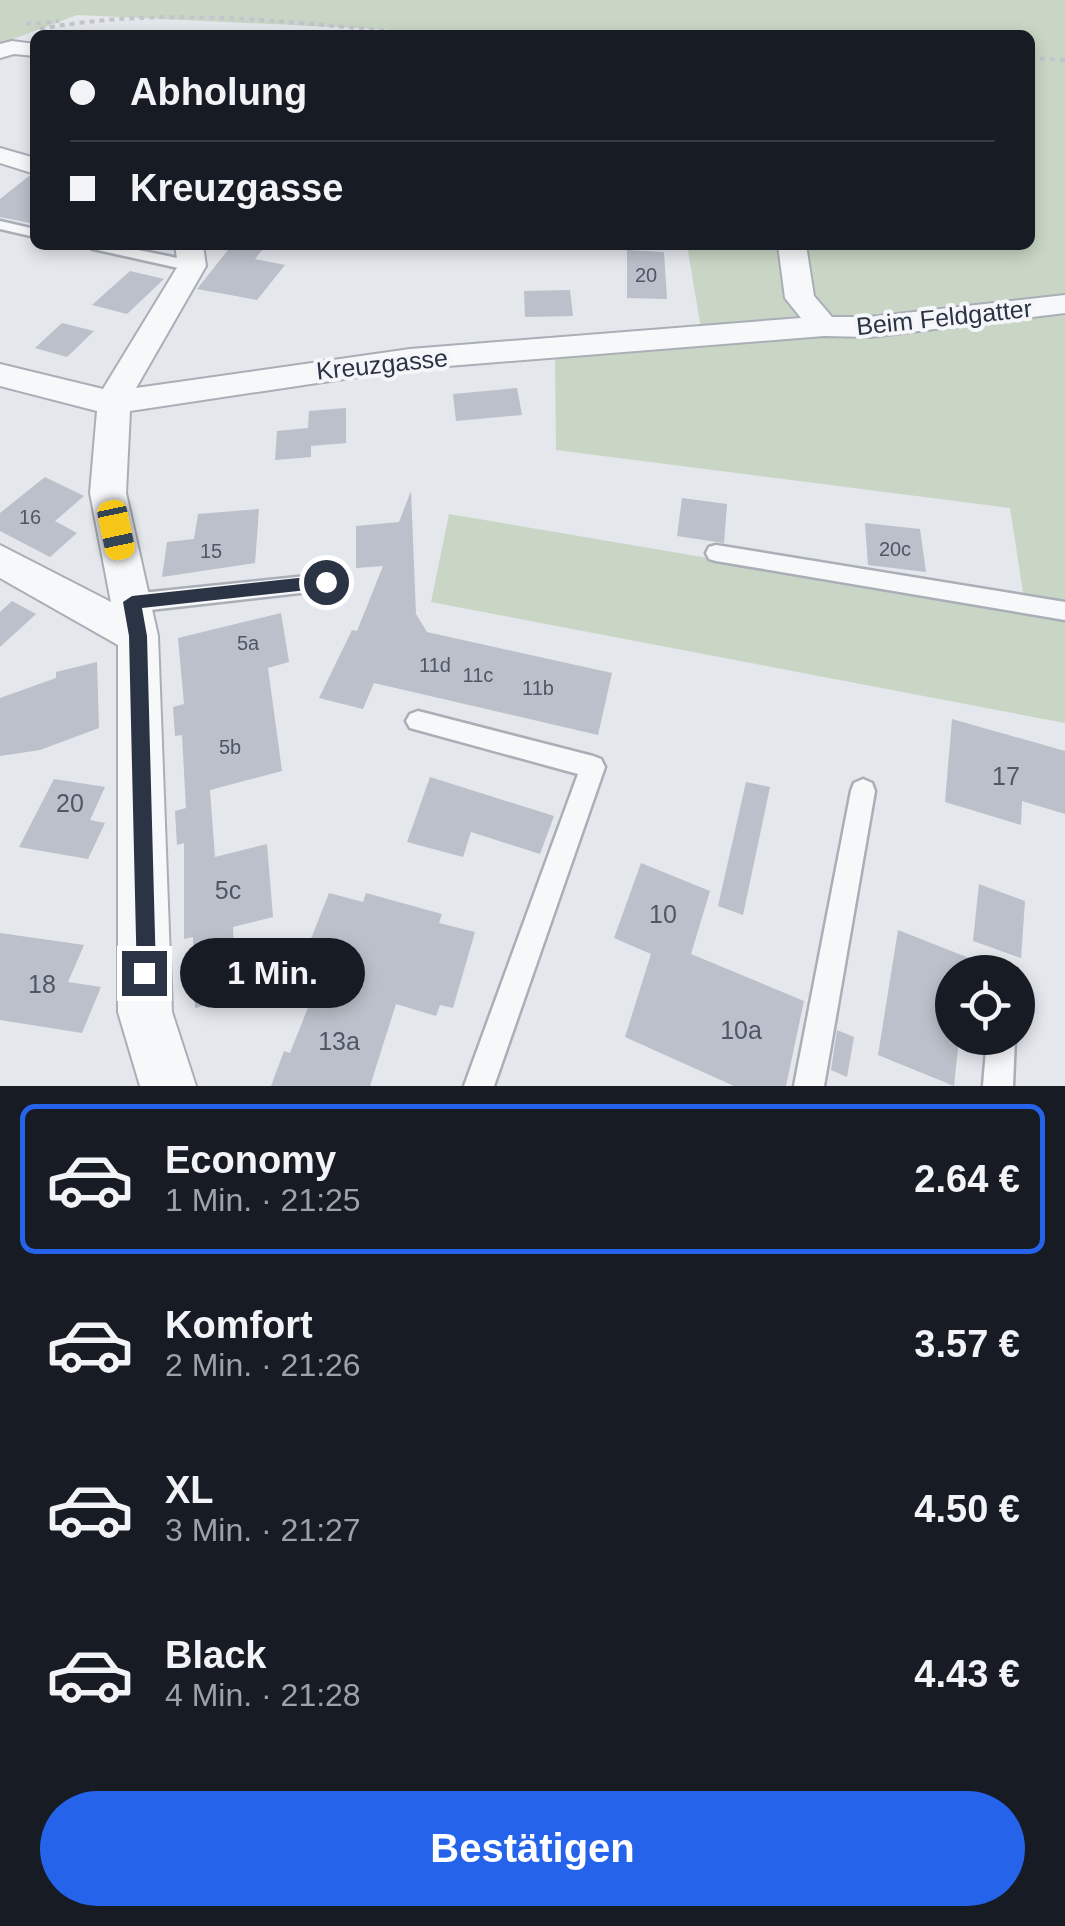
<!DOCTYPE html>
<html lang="de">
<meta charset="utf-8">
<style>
:root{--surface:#171b24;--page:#20242c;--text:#f1f3f6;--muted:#9ea1a6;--line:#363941;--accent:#2563eb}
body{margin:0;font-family:Arial,sans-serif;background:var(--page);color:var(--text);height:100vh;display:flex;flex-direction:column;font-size:38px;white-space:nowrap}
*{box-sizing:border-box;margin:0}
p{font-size:32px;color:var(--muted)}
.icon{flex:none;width:55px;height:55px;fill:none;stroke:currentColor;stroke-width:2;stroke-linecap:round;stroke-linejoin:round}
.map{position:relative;height:1086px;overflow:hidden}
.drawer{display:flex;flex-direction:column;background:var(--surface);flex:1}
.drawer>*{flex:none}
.top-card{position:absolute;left:30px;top:30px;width:1005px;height:220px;border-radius:15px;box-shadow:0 5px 15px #0003;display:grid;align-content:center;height:220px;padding:0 40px;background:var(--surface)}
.fabs{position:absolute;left:935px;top:955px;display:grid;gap:20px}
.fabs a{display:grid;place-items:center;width:100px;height:100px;border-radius:50%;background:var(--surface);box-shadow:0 5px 15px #0003;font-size:50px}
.end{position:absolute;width:45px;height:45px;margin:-22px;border:12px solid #2b3445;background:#fff;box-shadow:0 0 0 5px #fff}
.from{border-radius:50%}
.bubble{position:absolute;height:70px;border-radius:35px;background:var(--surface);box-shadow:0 5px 15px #0003;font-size:32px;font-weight:700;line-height:70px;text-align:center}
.car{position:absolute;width:30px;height:60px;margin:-30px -15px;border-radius:12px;box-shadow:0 0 8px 2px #0007;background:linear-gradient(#f5c518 24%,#345 0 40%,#f5c518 0 76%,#345 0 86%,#f5c518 0)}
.top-card b{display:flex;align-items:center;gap:35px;height:95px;font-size:38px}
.top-card b+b{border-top:2px solid var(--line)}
.top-card i{width:25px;height:25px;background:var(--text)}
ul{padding:18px 0 0;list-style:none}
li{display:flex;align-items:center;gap:30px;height:150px;margin:0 20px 15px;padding:0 20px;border:5px solid transparent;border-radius:15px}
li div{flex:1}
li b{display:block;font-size:38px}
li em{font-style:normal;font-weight:700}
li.current{border-color:var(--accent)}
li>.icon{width:90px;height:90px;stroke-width:1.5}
.cta{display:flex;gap:20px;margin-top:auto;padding:20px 40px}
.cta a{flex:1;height:115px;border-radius:60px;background:var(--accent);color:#fff;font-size:40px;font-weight:700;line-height:115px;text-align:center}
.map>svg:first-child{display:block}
.green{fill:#c9d6c5}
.building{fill:#bbc0ca}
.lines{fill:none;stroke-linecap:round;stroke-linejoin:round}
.lane-casing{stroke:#a9aeb7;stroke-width:5}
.street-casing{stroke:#a9aeb7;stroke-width:4}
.path{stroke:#c2c5cb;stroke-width:4;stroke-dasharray:5 5;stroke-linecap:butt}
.lane{fill:#f7f8fa;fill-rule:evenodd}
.street{fill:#f7f8fa;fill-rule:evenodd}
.route{fill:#2b3445}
.labels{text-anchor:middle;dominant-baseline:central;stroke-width:8;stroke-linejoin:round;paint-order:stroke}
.number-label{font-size:20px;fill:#4f5766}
.street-label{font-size:25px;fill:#2b3445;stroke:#f4f6f9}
.near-number-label{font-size:25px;fill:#4f5766}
</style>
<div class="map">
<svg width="1065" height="1086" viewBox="0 0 1065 1086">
<rect width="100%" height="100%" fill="#e4e7ec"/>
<polygon class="green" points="0,0 1065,0 1065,723 431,602 449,514 1026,612 1010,508 556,450 555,359 704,347 687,245 1030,245 1030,35 501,35 77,15 0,44"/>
<g class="building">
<polygon points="29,176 35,177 35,224 0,217 0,199"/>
<polygon points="232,245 263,249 255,259 285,265 257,300 197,289"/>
<polygon points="627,250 664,252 667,299 627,298"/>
<polygon points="130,271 164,279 127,314 92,305"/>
<polygon points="570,290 573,316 525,317 524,291"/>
<polygon points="62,323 94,331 67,357 35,348"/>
<polygon points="517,388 522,415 456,421 453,394"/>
<polygon points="346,408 346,443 311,446 311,457 275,460 277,431 308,428 309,411"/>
<polygon points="45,477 84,496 55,521 77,533 50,557 0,531 0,513"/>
<polygon points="411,491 416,614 427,632 612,673 598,735 374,683 363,709 319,698 352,630 357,631 383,566 356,568 356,526 399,522"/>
<polygon points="682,498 727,504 724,543 677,536"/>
<polygon points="259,509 255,563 162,577 167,542 194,539 198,514"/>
<polygon points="865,523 920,529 926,572 868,565"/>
<polygon points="12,601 36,614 0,647 0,612"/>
<polygon points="281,613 289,662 268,668 282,771 210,790 215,857 267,844 273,917 233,927 236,997 195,1008 193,937 184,939 184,843 177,845 175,811 186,808 182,735 175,736 173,707 184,704 178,638"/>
<polygon points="97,662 99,728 40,750 0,756 0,698 56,678 56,672"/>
<polygon points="952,719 1065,751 1065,814 1022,801 1021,825 945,802"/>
<polygon points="430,777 554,816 540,854 471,832 463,857 407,842"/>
<polygon points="54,779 105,787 90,820 105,823 88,859 19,847"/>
<polygon points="746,782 770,787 743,915 718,906"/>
<polygon points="641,863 710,891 691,954 804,1001 786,1086 734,1086 625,1037 651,954 614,938"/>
<polygon points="979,884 1025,901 1021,958 973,941"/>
<polygon points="329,893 363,902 366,893 442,914 439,923 475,932 453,1008 440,1005 436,1016 396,1004 370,1086 271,1086 284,1051 290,1053 318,982 318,970 301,964"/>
<polygon points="898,930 1002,971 952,972 952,1038 959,1038 954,1086 878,1055"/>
<polygon points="0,933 84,945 68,982 101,987 82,1033 0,1020"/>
<polygon points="837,1030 854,1037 847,1077 831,1070"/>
</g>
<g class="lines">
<g class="lane-casing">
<g id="lane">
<polygon points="0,221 35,229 35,237 0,229"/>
<polygon points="86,245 114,245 192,261 200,266 192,271 93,249"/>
<polygon points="716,545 1065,602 1065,620 716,561 709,559 706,553 709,547"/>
<polygon points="326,574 333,576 336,582 333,588 326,590 132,612 125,609 121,603 125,597 132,594"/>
<polygon points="418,711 593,756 601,759 605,767 494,1086 464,1086 578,774 410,728 406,721 410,714"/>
<polygon points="863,779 872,783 875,791 824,1086 794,1086 851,791 854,783"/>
<polygon points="987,1038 1015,1038 1013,1086 983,1086"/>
</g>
</g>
<g class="street-casing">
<g id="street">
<polygon points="12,41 35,44 35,56 14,54 0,58 0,44"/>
<polygon points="0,148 35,158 35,174 0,163"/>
<polygon points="175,245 203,245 206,266 136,388 410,349 801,318 785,298 778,245 806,245 814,296 832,317 870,317 1065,295 1065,313 870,337 824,336 410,369 130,411 126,493 158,636 172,1012 196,1086 140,1086 118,1012 118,645 0,578 0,545 111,602 90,493 97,411 0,386 0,364 103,389 178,266"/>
</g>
</g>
<g class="path">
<polyline points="26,24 59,21"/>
<path d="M40,29C166,5 300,23 427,35"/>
<polyline points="1030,58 1065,60"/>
</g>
<use href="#lane" class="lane"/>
<use href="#street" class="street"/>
</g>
<polygon class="route" points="326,575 335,582 326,588 142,608 147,636 156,973 152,981 137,981 129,636 123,602 132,596"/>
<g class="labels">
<g class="number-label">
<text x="646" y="275">20</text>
<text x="30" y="517">16</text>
<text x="895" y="549">20c</text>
<text x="211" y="551">15</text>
<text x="248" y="643">5a</text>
<text x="435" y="665">11d</text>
<text x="478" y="675">11c</text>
<text x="538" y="688">11b</text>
<text x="230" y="747">5b</text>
</g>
<g class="street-label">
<text transform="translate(944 317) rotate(-6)">Beim Feldgatter</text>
<text transform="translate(382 364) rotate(-6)">Kreuzgasse</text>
</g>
<g class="near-number-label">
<text x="1006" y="776">17</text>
<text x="70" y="803">20</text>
<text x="228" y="890">5c</text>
<text x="663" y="914">10</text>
<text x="42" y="984">18</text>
<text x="741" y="1030">10a</text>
<text x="339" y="1041">13a</text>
</g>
</g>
</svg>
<div class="fabs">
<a><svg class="icon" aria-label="locate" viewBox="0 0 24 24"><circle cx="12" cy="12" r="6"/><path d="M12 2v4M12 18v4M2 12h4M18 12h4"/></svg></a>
</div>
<i class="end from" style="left:326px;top:582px"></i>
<i class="end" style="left:144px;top:973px"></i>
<div class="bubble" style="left:180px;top:938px;width:185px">1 Min.</div>
<i class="car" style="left:116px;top:530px;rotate:168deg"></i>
<div class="top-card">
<b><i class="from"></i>Abholung</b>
<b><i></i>Kreuzgasse</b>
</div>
</div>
<section class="drawer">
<ul>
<li class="current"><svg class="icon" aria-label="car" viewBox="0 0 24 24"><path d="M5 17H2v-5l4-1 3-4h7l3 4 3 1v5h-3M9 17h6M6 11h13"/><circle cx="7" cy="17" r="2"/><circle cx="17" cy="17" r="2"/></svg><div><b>Economy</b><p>1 Min. · 21:25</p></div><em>2.64 €</em></li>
<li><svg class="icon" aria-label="car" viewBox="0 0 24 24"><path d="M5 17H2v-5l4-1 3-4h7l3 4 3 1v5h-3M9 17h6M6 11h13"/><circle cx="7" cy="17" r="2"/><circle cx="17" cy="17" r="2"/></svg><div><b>Komfort</b><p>2 Min. · 21:26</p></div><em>3.57 €</em></li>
<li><svg class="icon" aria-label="car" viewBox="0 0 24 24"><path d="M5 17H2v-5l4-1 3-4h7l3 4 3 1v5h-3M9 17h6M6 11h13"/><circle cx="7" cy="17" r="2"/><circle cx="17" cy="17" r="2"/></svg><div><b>XL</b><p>3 Min. · 21:27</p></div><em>4.50 €</em></li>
<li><svg class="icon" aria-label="car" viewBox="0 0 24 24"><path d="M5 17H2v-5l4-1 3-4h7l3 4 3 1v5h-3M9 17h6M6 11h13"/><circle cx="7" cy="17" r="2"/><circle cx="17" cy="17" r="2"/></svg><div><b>Black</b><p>4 Min. · 21:28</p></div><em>4.43 €</em></li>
</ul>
<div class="cta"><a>Bestätigen</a></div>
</section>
